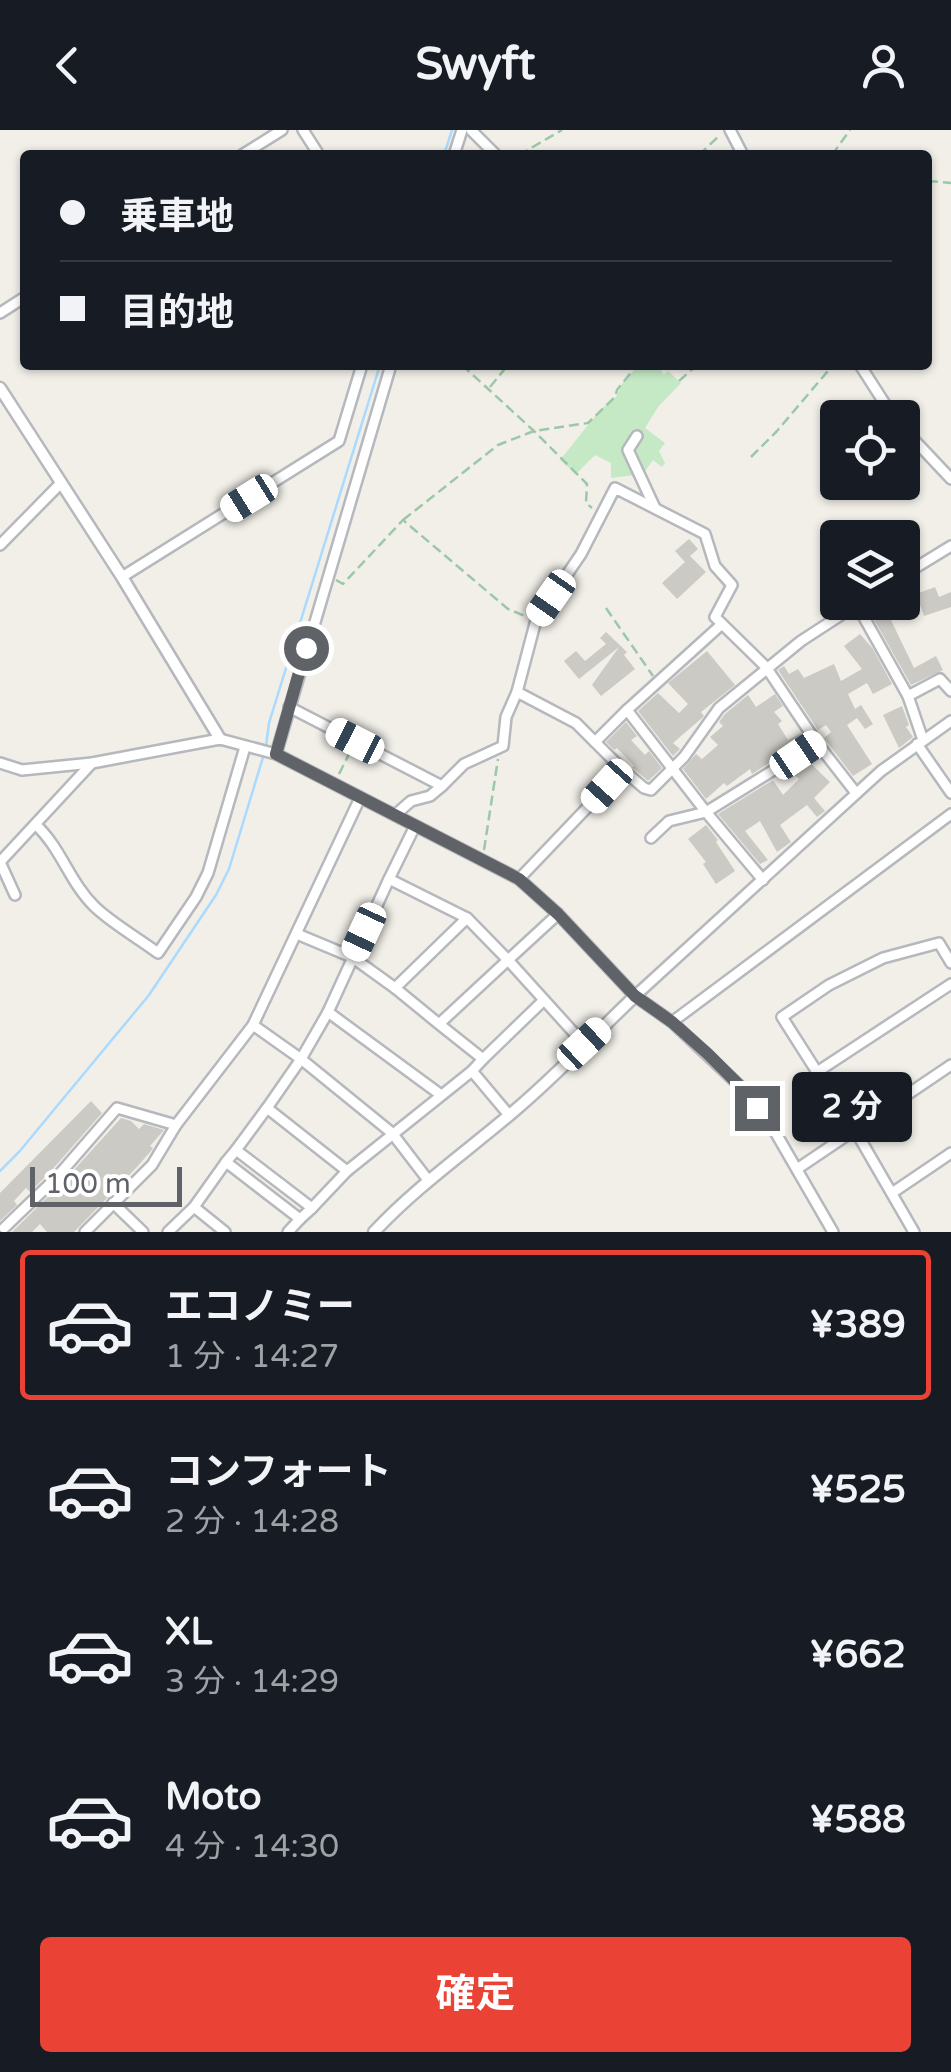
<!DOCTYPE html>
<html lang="ja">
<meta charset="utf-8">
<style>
:root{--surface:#171b24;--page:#242831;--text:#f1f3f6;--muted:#9ea1a6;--line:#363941;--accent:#ea4335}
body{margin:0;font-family:"Varela Round","Noto Sans JP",sans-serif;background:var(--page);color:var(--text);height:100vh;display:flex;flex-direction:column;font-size:38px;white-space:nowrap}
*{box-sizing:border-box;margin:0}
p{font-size:32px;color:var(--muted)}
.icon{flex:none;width:55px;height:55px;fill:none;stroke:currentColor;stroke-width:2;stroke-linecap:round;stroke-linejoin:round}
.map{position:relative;height:1102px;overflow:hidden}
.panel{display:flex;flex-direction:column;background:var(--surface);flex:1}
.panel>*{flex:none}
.hud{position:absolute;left:20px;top:20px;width:912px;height:220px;border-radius:10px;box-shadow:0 2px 8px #0004;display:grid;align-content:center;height:220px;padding:0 40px;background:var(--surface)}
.tools{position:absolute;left:820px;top:270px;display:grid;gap:20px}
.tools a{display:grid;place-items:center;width:100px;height:100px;border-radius:10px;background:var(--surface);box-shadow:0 2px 8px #0004;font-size:50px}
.scale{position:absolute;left:30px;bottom:25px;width:152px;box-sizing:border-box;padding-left:10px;border:5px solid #5f6368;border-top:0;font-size:28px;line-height:35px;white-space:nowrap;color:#5f6368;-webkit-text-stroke:8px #fff;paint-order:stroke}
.end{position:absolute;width:45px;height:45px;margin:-22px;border:12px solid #5f6368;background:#fff;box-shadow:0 0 0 5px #fff}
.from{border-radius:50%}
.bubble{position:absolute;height:70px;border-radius:10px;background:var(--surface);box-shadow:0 2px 8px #0004;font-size:32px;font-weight:700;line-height:70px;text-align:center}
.car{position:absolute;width:30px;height:60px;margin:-30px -15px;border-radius:12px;box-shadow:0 0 8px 2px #0007;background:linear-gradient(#fff 24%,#345 0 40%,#fff 0 76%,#345 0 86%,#fff 0)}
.hud b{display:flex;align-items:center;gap:35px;height:95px;font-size:38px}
.hud b+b{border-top:2px solid var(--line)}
.hud i{width:25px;height:25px;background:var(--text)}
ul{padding:18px 0 0;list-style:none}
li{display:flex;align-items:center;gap:30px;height:150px;margin:0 20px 15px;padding:0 20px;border:5px solid transparent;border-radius:10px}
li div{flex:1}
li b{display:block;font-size:38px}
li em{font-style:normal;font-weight:700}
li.on{border-color:var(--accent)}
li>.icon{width:90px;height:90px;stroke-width:1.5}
.button{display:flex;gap:20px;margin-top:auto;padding:20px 40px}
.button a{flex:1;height:115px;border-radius:10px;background:var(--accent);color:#fff;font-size:40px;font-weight:700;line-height:115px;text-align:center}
header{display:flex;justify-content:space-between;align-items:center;height:130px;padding:0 40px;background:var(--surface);font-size:45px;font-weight:700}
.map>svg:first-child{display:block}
.green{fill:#c5e8c5}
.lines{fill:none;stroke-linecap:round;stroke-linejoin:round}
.stream{stroke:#aadaff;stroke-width:2.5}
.building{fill:#cccac5}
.minor-casing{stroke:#b5b8bc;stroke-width:14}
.tertiary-casing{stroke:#b5b8bc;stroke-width:15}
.path{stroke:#9cc7a9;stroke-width:2.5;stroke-dasharray:10 5;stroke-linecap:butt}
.minor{stroke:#fff;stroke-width:9}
.tertiary{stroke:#fff;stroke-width:10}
.route{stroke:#5f6368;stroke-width:12}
</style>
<header><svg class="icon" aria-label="back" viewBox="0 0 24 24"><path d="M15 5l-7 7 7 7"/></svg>Swyft<svg class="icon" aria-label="person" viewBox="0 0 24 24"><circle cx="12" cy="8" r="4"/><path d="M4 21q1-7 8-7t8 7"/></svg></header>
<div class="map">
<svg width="951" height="1102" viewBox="0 0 951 1102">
<rect width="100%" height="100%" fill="#f1efe8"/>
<polygon class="green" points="639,235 657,235 664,245 668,241 681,253 658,277 645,298 665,313 659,321 665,333 662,337 653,330 643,344 611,348 611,333 595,325 576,344 560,330 601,279 616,267 623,252"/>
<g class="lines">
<g class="stream">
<polyline points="444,25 452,0"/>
<polyline points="266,616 269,593 380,235"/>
<polyline points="0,1041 19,1022 149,865 216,765 229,739 264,624"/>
</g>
</g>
<g class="building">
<polygon points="689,409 698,419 690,426 706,442 677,469 662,453 685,432 675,421"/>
<polygon points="935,457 939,467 951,462 951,477 924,486 916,464"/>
<polygon points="872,472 893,472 898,481 889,486 914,538 936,526 943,540 911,555 867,477"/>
<polygon points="606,502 627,522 624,525 635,539 601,566 592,555 619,517 579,549 564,531 576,521 585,531 606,514 600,508"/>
<polygon points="860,504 873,519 892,554 873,564 867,553 848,564 855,579 861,575 873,594 865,599 857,588 847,595 872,634 853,646 824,608 831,602 826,595 818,600 778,540 784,536 789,544 798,539 804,548 834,534 841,551 862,539 844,516"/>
<polygon points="707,521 735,555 701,582 704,586 702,588 673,613 680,619 673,626 638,581 658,563 679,583 688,574 668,553"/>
<polygon points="775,564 783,576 774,582 782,591 778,594 788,610 801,603 805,610 752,644 750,639 727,656 724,653 706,669 683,639 696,624 702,629 718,615 710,607 723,596 719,592 725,584 748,565 756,577"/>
<polygon points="902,576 909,595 906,597 913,607 899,618 883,585"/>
<polygon points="626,592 637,606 631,610 645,625 649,621 662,638 648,651 632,637 634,636 617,618 614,620 606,612"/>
<polygon points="806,629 830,652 814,668 825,681 817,687 807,675 780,695 791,712 777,722 760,691 745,701 768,730 760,734 718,684 773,650 783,665 799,649 790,640"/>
<polygon points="706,695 718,710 716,712 735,741 716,754 703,734 706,732 688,709"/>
<polygon points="91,971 102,983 51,1041 30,1062 26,1058 14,1071 17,1075 0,1091 0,1063"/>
<polygon points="121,988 131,991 139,999 144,994 164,1000 150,1016 153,1018 151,1021 136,1038 74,1102 47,1102 40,1094 32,1102 12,1102 63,1052"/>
</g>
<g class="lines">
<g class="minor-casing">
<g id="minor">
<polyline points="303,0 319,25"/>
<polyline points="471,0 496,25"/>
<polyline points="730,0 743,25"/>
<polyline points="242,25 282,0"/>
<polyline points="454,25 462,0"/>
<polyline points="0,183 25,167"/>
<polyline points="860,235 894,288"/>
<polyline points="902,297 951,349"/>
<polyline points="637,306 628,320 655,378"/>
<polyline points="0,415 61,353"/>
<polyline points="902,446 951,416"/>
<polyline points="122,447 339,311 362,235"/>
<polyline points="857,475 908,566"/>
<polyline points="289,577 442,656 464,634 503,616 506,587 517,562"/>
<polyline points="627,580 722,494"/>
<polyline points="923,610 908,566 940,549 951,561"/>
<polyline points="595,612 627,580 706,682 763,750"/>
<polyline points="917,614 951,663"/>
<polyline points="276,624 391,235"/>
<polyline points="0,633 22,640 92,633 220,609 276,624 519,749 558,784 635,866 672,892 741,957 774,1000 833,1102"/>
<polyline points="623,640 576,593 517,562 536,490 581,424 615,358 705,404 715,436 732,455 715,487 766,537 817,613"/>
<polyline points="395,685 411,671 430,666 442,656"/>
<path d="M36,695C61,718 70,753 95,777C113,794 138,808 158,823L196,767L208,743L245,617"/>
<polyline points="415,696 389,749 467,788"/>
<polyline points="651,708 669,691 706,682 817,613 856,663"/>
<polyline points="0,732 92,633"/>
<polyline points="0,732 15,765"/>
<polyline points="389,749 328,882 441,965"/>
<polyline points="519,749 623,640 644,658 651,660 684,627 719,578 801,511 861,472"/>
<polyline points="558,784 508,830 584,914"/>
<polyline points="297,804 352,827 395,858"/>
<polyline points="951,833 939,813 883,828 829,855 782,887 817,942 951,854"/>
<polyline points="635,866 881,641 951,591"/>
<polyline points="328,882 301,929 267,978 347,1041 472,941"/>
<polyline points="672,892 951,684"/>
<polyline points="439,894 395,858 467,788 508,830 439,894 483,929 544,870"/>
<polyline points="253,895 301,929 392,1003 428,1050"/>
<polyline points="483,929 472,941 509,985"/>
<polyline points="817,942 855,1000 914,1102"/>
<polyline points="267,978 236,1020 312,1078 347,1041"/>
<polyline points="236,1020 226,1032 300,1089 312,1078"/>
<polyline points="797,1039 951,935"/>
<polyline points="892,1063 951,1023"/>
<polyline points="113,1073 143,1102"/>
<polyline points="4,1098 57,1047 117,978 176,995"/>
<polyline points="85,1102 152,1035 176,995 253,895 360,668"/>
<polyline points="168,1102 194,1077"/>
<polyline points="225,1102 194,1077 226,1032"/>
<polyline points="288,1102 300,1089"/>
</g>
</g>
<g class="tertiary-casing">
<g id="tertiary">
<polyline points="0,258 122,447 220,609"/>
<path d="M374,1102C416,1057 466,1022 513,982C556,946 595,904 635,866"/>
</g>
</g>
<g class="path">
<polyline points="519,25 562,0"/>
<polyline points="699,25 720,5"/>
<polyline points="832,25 850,0"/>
<polyline points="928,51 951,53"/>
<polyline points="462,235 534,301 587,354 586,373 592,378"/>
<polyline points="679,251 697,235"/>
<polyline points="490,257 508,235"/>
<polyline points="751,327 777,301 833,235"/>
<polyline points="403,390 498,315 534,301 588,293 615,267 617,260 637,235"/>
<polyline points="336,450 343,454 403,390 508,479 525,486"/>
<polyline points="606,478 653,546"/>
<polyline points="339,644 351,620"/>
<polyline points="484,720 498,629"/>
</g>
<use href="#minor" class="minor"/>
<use href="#tertiary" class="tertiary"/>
</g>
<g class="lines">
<polyline class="route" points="306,518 276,624 519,749 558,784 635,866 672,892 708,924 741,957 757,978"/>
</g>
</svg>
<div class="tools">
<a><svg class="icon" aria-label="locate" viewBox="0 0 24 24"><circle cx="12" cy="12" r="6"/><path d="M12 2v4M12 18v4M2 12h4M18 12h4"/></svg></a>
<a><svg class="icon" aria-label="layers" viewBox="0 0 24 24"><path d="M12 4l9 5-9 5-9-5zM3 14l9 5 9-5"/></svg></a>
</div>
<div class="scale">100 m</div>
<i class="end from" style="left:306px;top:518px"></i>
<i class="end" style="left:757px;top:978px"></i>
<div class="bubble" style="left:792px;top:942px;width:120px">2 分</div>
<i class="car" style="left:249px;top:368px;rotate:238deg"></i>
<i class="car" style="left:551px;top:468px;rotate:215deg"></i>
<i class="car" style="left:355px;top:611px;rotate:297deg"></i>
<i class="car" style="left:798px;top:625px;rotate:56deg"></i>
<i class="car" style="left:607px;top:656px;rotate:222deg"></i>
<i class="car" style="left:364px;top:802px;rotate:205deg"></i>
<i class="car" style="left:584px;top:914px;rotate:47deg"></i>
<div class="hud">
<b><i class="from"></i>乗車地</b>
<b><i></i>目的地</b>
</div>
</div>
<section class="panel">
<ul>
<li class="on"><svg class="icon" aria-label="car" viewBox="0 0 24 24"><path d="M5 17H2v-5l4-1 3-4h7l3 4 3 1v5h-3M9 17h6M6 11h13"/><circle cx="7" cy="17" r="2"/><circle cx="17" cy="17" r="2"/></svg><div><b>エコノミー</b><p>1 分 · 14:27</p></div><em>¥389</em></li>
<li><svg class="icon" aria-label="car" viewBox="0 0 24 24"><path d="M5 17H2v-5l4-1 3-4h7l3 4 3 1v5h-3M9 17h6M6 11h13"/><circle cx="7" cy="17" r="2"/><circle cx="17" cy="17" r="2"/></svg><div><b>コンフォート</b><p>2 分 · 14:28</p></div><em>¥525</em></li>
<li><svg class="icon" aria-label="car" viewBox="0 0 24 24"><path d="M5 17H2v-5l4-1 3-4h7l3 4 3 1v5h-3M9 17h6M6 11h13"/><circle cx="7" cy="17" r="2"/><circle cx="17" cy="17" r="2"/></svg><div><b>XL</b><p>3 分 · 14:29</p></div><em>¥662</em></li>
<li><svg class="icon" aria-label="car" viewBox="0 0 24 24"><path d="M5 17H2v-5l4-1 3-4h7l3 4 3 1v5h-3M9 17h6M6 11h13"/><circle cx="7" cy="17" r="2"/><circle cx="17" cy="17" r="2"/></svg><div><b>Moto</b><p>4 分 · 14:30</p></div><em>¥588</em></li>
</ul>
<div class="button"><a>確定</a></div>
</section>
